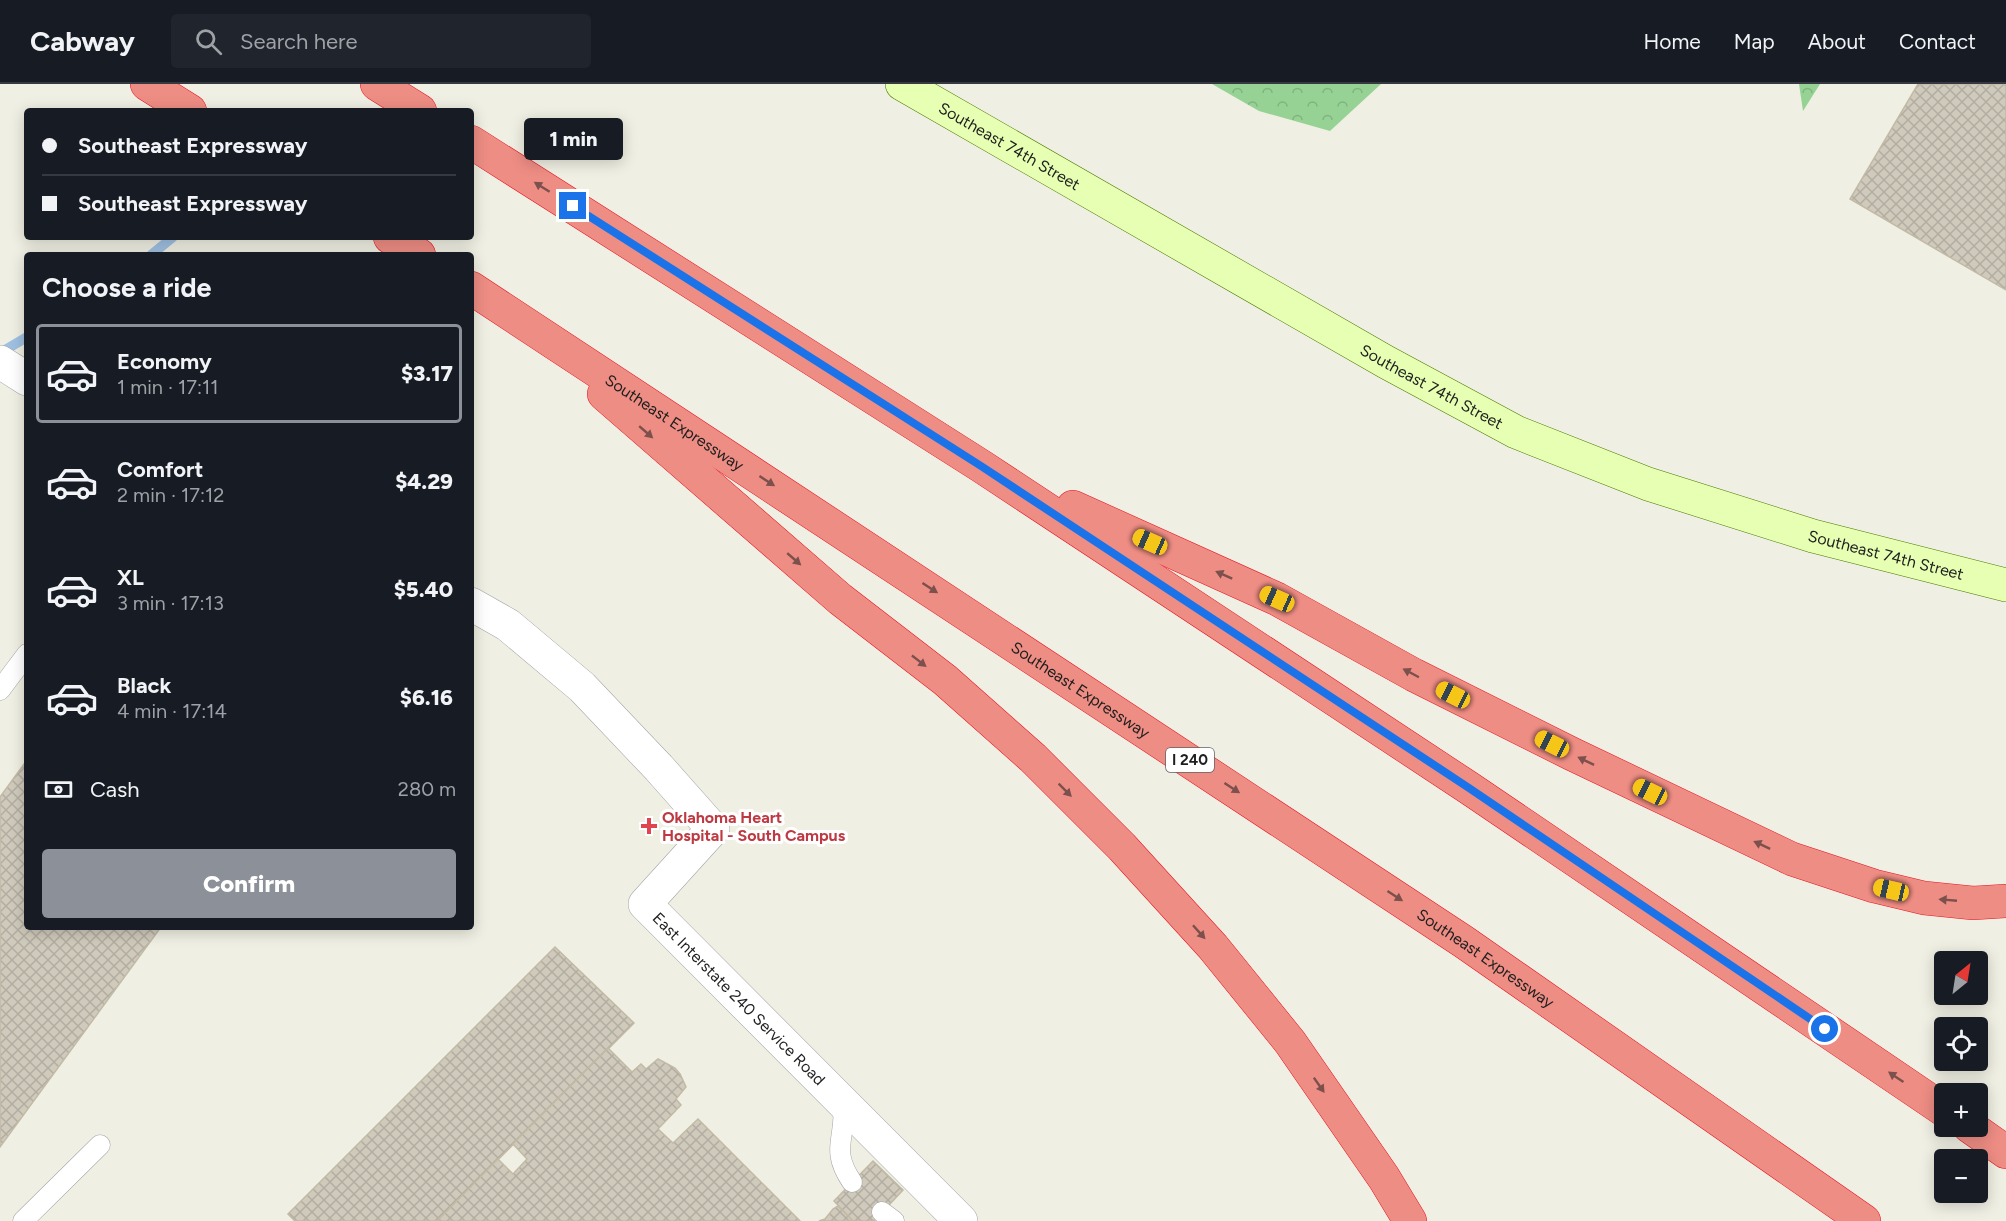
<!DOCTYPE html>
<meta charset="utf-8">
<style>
:root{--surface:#171b24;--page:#20242c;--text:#f1f3f6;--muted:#9ea1a6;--line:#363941;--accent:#8c9099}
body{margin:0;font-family:Figtree,sans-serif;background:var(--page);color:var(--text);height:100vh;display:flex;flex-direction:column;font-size:22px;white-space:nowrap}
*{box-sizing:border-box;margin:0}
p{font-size:20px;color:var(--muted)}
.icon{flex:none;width:33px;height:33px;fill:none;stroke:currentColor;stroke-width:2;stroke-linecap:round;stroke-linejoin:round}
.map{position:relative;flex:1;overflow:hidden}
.drawer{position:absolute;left:24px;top:168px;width:450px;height:678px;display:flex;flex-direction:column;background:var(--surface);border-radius:6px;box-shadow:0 3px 15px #0003}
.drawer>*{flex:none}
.guide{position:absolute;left:24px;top:24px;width:450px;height:132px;border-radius:6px;box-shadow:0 3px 15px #0003;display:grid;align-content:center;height:132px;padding:0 18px;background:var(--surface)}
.needle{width:39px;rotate:30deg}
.tools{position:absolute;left:1934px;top:867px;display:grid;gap:12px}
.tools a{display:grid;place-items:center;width:54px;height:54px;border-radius:6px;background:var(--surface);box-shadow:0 3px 15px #0003;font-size:30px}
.end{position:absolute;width:27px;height:27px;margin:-14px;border:8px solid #1a73e8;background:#fff;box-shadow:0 0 0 3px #fff}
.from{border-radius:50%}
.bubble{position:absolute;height:42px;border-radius:6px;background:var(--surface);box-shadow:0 3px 15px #0003;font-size:20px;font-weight:800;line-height:42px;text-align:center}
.car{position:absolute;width:18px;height:36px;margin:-18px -9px;border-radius:8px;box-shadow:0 0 4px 2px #0007;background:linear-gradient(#f5c518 24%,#345 0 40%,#f5c518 0 76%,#345 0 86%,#f5c518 0)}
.guide b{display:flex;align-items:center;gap:21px;height:57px;font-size:22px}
.guide b+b{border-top:2px solid var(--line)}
.guide i{width:15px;height:15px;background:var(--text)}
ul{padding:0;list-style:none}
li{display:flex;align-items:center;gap:18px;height:99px;margin:0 12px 9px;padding:0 6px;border:3px solid transparent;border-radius:6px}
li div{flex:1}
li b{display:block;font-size:22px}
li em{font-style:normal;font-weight:800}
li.current{border-color:var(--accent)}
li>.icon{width:54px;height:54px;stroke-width:1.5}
h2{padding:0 18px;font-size:27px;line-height:72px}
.pay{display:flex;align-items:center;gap:15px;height:66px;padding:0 18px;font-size:22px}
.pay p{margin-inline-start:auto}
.primary-button{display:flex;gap:12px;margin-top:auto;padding:12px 18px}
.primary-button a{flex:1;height:69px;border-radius:6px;background:var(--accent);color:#fff;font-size:24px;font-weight:800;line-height:69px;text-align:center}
header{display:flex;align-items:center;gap:36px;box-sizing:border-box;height:84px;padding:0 30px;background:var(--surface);border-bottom:2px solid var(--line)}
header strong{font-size:28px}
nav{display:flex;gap:33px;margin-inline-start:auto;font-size:21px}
.search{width:420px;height:54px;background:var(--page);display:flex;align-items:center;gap:15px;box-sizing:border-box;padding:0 21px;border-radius:6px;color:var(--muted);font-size:22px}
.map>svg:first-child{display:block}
.forest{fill:url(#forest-crowns)}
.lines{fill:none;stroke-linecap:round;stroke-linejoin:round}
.stream{stroke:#9fc0e1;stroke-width:10}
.building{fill:url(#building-cross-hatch);stroke:#c2baa4;stroke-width:1.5}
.lane-casing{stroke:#a5a5a5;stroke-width:21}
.street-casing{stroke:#a5a5a5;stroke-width:34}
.secondary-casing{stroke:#4b7900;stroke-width:34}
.highway-casing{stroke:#e81624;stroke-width:34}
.lane{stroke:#fff;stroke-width:20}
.street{stroke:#fff;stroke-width:33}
.secondary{stroke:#e6ffb2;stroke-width:33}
.highway{stroke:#ee8d84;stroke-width:33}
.oneway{fill:#7c504c}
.route{stroke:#1a73e8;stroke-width:8}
.health-dot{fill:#e0444e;stroke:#fff;stroke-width:2}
.labels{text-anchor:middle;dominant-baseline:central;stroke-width:6;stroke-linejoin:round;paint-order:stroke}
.shield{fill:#fff;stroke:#626262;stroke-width:1.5}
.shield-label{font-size:15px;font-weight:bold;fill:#1e1e1e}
.street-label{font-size:16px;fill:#1e1e1e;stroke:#fff}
.health-label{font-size:16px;font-weight:bold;fill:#be3a42;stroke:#fff;text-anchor:start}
</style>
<header>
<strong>Cabway</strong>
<div class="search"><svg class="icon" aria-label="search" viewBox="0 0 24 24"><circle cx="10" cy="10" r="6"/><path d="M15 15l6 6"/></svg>Search here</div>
<nav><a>Home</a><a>Map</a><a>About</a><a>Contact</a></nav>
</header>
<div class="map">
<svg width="2006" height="1137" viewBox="0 0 2006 1137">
<defs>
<pattern id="forest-crowns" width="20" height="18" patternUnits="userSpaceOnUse" patternTransform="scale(1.5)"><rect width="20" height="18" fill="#95d294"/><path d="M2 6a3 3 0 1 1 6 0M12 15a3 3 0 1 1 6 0" fill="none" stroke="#80b47f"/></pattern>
<pattern id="building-cross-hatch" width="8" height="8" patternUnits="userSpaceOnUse" patternTransform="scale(1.5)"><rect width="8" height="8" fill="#d0cabc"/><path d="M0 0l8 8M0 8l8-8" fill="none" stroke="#b2ada1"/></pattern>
</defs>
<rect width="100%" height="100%" fill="#f0efe3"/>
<g class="forest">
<polygon points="1212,0 1381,0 1330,47 1259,27"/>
<polygon points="1799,0 1820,0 1803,27"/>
</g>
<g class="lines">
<g class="stream">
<polyline points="151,171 173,153"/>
<polyline points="0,269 27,253"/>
</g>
</g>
<g class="building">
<polygon points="1918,0 2006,0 2006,206 1850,115"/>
<polygon points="27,676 27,843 161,843 0,1063 0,713"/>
<polygon points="555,863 634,939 437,1137 295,1137 288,1130"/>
<polygon points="608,964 632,988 641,980 646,985 658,975 675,984 680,990 686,1003 676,1015 681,1021 658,1045 673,1059 698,1035 800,1137 437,1137 498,1075 513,1090 527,1075 513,1060"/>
<polygon points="873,1077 903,1106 874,1137 853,1137 834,1117"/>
<polygon points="838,1122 853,1137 819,1137 825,1135 833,1125"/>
</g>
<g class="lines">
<g class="lane-casing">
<g id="lane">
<polyline points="0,606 27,570"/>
<path d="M843,1020C847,1055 829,1064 852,1098"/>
<polyline points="882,1128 894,1137"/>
<polyline points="23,1137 100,1061"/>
</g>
</g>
<g class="street-casing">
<g id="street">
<polyline points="0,278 27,295"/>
<path id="s1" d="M471,520L508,541L582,603L659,684L713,745L645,820L961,1137"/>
</g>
</g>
<g class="secondary-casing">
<g id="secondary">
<path id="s2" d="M902,0L1386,278L1516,348L1648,400L1813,452L2006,501"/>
</g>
</g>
<g class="highway-casing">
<g id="highway">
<polyline points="147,0 190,27"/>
<polyline points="377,0 420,27"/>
<polyline points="471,58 981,382 1469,704 1944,1026"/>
<polyline points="390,153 419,171"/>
<path id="s3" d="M471,204L1464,858L1864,1137"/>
<polyline points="604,310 840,515 945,596 1033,674 1122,763 1213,863 1290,958 1384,1094 1410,1137"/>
<polyline points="1073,423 1277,515 1414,591 1572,670 1792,775 1874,802 1924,814 1973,819 2006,817"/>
<polyline points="1969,1042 2006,1068"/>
</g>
</g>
<use href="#lane" class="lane"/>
<use href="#street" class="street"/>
<use href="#secondary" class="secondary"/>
<use href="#highway" class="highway"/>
</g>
<defs><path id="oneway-solid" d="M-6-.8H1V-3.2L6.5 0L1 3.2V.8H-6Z" transform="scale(1.5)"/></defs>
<g class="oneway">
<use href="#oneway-solid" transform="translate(542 103) rotate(-148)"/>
<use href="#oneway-solid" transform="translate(646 348) rotate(41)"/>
<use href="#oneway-solid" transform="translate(767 397) rotate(33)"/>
<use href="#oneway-solid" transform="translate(794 475) rotate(41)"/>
<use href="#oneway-solid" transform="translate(1224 491) rotate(-156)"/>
<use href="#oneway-solid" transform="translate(930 504) rotate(33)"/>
<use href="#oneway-solid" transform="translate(919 577) rotate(38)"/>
<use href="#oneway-solid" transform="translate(1411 589) rotate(-152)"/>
<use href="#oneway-solid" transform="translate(1586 677) rotate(-154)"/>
<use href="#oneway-solid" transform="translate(1232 704) rotate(33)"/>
<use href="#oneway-solid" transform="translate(1065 706) rotate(45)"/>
<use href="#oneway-solid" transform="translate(1762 761) rotate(-155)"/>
<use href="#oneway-solid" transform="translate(1395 812) rotate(33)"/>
<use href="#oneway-solid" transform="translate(1948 816) rotate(-175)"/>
<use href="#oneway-solid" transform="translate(1199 848) rotate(48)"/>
<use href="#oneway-solid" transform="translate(1896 993) rotate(-146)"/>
<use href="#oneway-solid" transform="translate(1319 1001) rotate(55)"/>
</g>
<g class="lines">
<polyline class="route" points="573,122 981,382 1469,704 1825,945"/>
</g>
<path class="health-dot" d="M646 733h6v6h6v6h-6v6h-6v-6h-6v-6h6z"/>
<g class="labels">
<rect class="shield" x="1166" y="664" width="48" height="24" rx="4.5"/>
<g class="shield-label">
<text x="1190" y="676">I 240</text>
</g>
<g class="street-label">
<text stroke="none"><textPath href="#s2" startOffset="124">Southeast 74th Street</textPath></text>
<text stroke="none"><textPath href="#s2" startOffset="610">Southeast 74th Street</textPath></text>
<text stroke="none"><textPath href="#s3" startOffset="244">Southeast Expressway</textPath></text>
<text stroke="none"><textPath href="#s2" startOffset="1096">Southeast 74th Street</textPath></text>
<text stroke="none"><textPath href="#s3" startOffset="730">Southeast Expressway</textPath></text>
<text stroke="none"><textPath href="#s3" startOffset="1216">Southeast Expressway</textPath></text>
<text stroke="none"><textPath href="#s1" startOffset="567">East Interstate 240 Service Road</textPath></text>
</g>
<g class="health-label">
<text x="662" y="733">Oklahoma Heart<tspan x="662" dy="18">Hospital - South Campus</tspan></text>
</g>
</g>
</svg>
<div class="tools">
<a><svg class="needle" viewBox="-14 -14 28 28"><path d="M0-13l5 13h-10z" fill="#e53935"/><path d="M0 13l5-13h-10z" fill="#9ea1a6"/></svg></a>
<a><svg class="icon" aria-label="locate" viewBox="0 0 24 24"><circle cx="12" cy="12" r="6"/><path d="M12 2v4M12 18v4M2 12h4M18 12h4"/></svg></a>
<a>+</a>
<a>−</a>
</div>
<i class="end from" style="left:1825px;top:945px"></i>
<i class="end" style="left:573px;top:122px"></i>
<div class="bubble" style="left:524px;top:34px;width:99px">1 min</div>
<i class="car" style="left:1150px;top:458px;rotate:294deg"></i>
<i class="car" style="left:1277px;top:515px;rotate:294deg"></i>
<i class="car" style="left:1453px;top:611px;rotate:297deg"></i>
<i class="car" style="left:1552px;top:660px;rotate:297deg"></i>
<i class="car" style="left:1650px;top:708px;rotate:296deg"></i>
<i class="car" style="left:1891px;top:806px;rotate:283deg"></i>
<div class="guide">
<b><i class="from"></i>Southeast Expressway</b>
<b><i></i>Southeast Expressway</b>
</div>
<section class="drawer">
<h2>Choose a ride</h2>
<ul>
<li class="current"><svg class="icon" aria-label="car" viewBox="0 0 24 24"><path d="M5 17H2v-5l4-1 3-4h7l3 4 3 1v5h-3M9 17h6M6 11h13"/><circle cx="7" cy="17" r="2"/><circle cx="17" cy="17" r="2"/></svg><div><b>Economy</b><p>1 min · 17:11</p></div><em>$3.17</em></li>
<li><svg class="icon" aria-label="car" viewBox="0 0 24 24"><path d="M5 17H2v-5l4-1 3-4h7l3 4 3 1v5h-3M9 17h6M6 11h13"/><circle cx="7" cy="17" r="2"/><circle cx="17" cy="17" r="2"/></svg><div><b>Comfort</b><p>2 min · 17:12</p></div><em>$4.29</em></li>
<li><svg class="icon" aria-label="car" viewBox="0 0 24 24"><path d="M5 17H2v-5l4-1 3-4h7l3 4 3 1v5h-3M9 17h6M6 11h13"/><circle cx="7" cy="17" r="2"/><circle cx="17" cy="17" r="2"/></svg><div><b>XL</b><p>3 min · 17:13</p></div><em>$5.40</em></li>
<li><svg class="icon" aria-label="car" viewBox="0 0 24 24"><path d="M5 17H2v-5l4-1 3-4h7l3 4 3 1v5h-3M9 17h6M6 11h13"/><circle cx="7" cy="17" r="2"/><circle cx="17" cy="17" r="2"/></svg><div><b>Black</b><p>4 min · 17:14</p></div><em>$6.16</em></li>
</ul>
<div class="pay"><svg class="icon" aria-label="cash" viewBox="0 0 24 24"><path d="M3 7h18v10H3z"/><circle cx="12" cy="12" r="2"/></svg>Cash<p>280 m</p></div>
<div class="primary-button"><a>Confirm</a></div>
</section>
</div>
